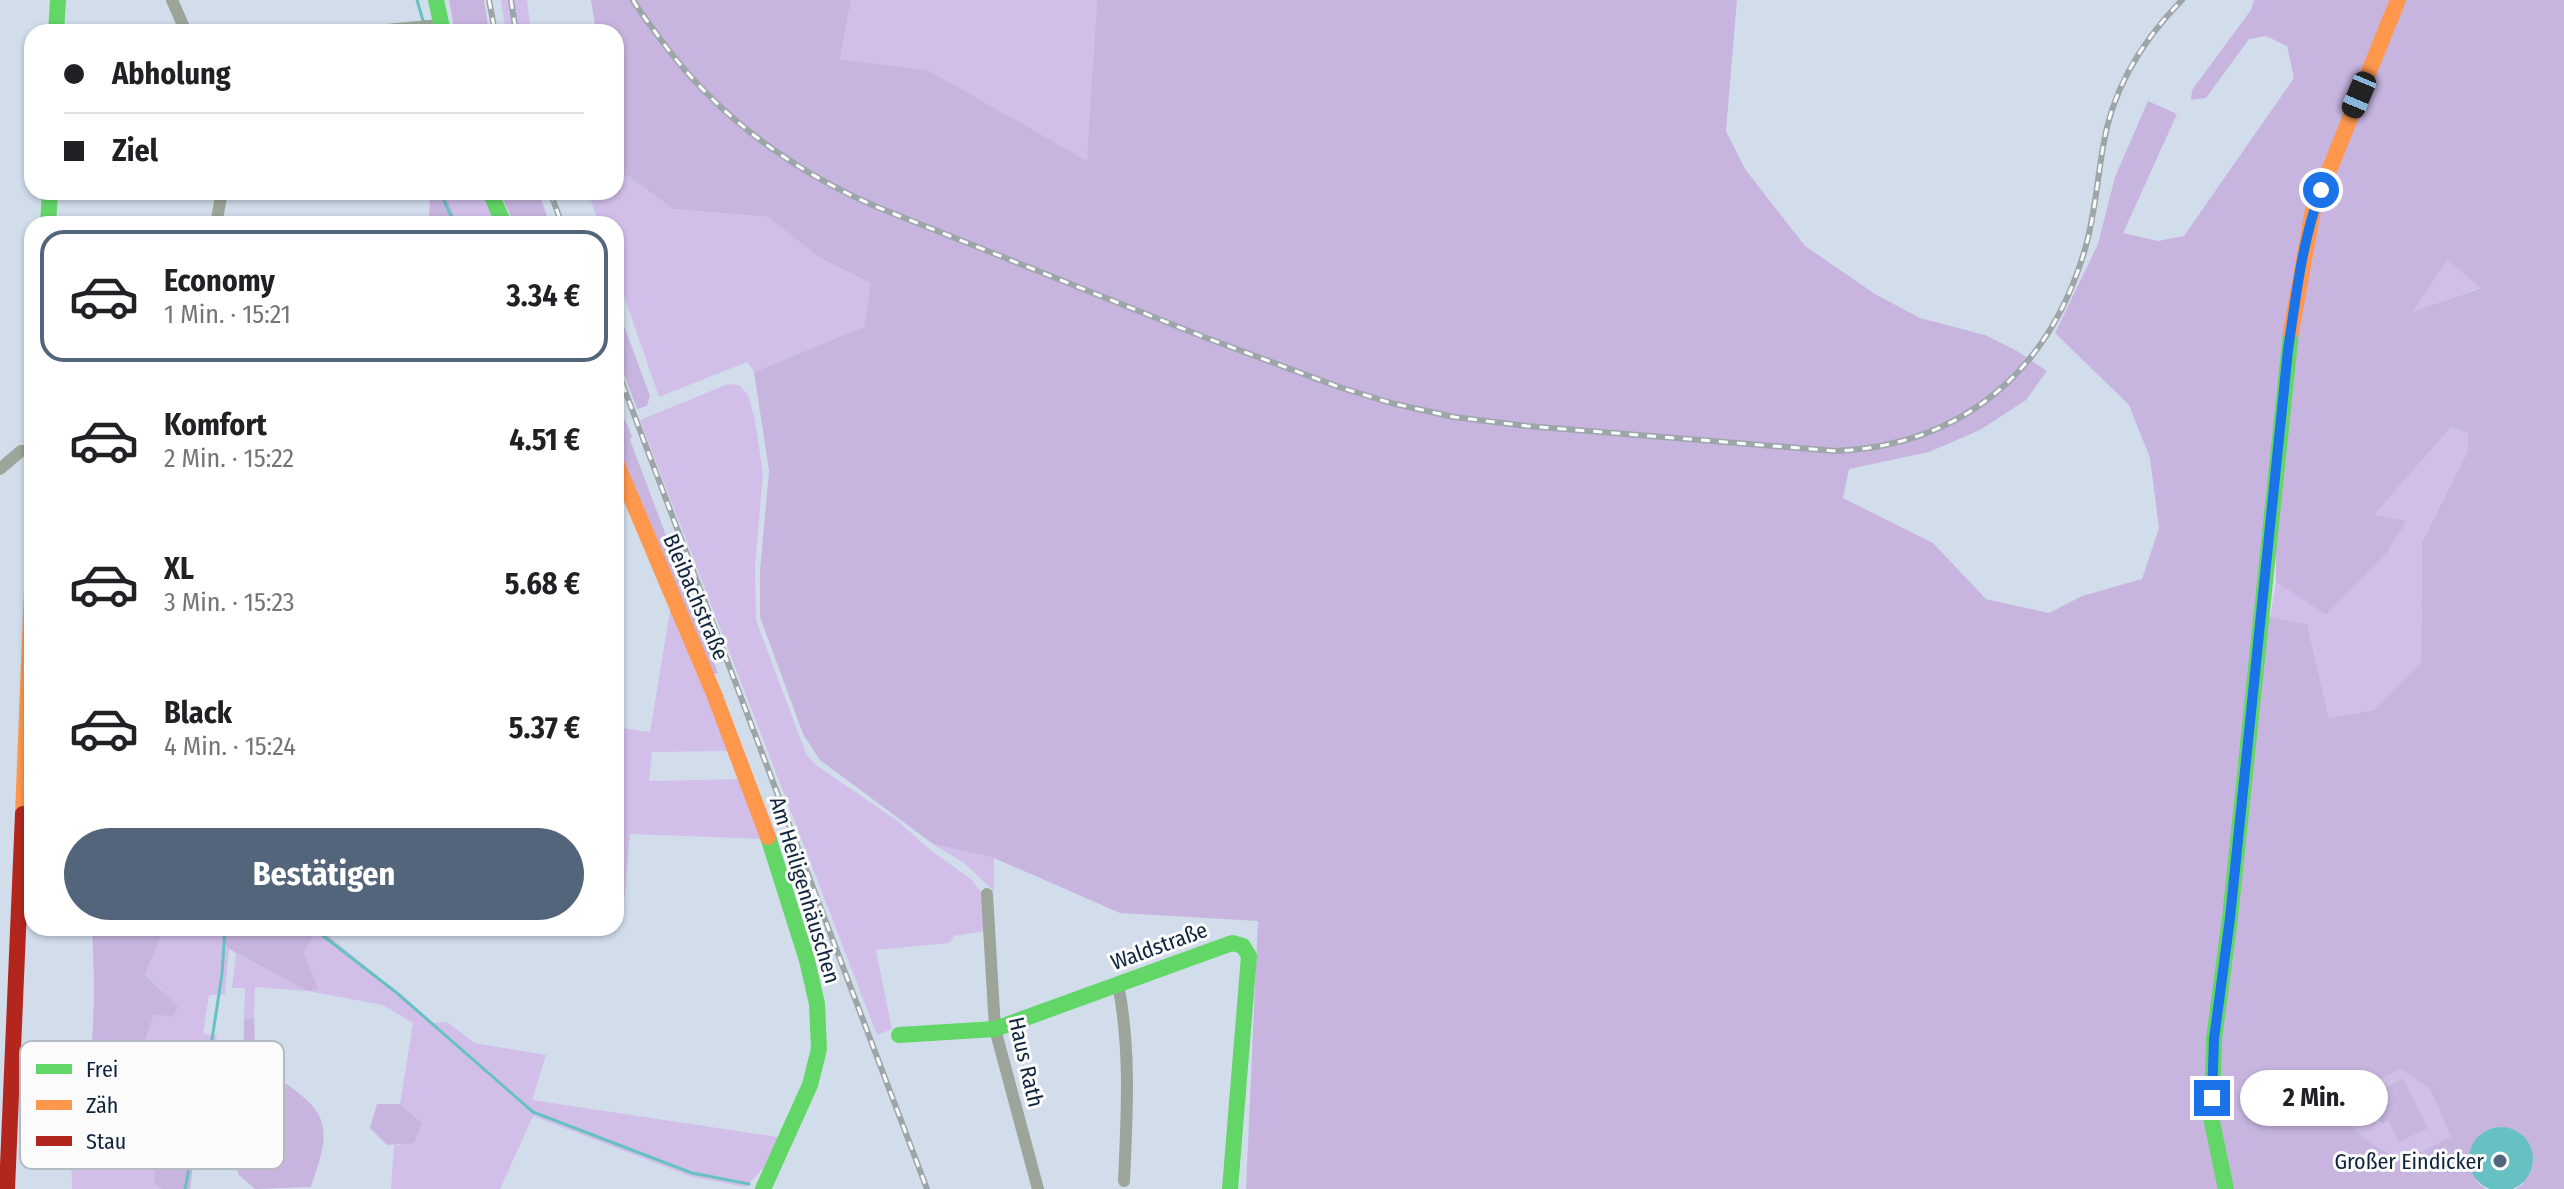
<!DOCTYPE html>
<html lang="de">
<meta charset="utf-8">
<style>
:root{--surface:#fff;--page:#f6f6f6;--text:#202124;--muted:#757577;--line:#e0e0e0;--accent:#53657a}
body{margin:0;font-family:"Fira Sans Condensed",sans-serif;background:var(--page);color:var(--text);height:100vh;display:flex;flex-direction:column;font-size:30px;white-space:nowrap}
*{box-sizing:border-box;margin:0}
p{font-size:26px;color:var(--muted)}
.icon{flex:none;width:44px;height:44px;fill:none;stroke:currentColor;stroke-width:2;stroke-linecap:round;stroke-linejoin:round}
.map{position:relative;flex:1;overflow:hidden}
.panel{position:absolute;left:24px;top:216px;width:600px;height:720px;display:flex;flex-direction:column;background:var(--surface);border-radius:24px;box-shadow:0 2px 6px #0004}
.panel>*{flex:none}
.hud{position:absolute;left:24px;top:24px;width:600px;height:176px;border-radius:24px;box-shadow:0 2px 6px #0004;display:grid;align-content:center;height:176px;padding:0 40px;background:var(--surface)}
.end{position:absolute;width:36px;height:36px;margin:-18px;border:10px solid #1a73e8;background:#fff;box-shadow:0 0 0 4px #fff}
.from{border-radius:50%}
.bubble{position:absolute;height:56px;border-radius:28px;background:var(--surface);box-shadow:0 2px 6px #0004;font-size:26px;font-weight:700;line-height:56px;text-align:center}
.car{position:absolute;width:24px;height:48px;margin:-24px -12px;border-radius:10px;box-shadow:0 0 6px 2px #0007;background:linear-gradient(#222 24%,#8ab4d8 0 40%,#222 0 76%,#8ab4d8 0 86%,#222 0)}
.hud b{display:flex;align-items:center;gap:28px;height:76px;font-size:30px}
.hud b+b{border-top:2px solid var(--line)}
.hud i{width:20px;height:20px;background:var(--text)}
ul{padding:14px 0 0;list-style:none}
li{display:flex;align-items:center;gap:24px;height:132px;margin:0 16px 12px;padding:0 24px;border:4px solid transparent;border-radius:24px}
li div{flex:1}
li b{display:block;font-size:30px}
li em{font-style:normal;font-weight:700}
li.selected{border-color:var(--accent)}
li>.icon{width:72px;height:72px;stroke-width:1.5}
.action{display:flex;gap:16px;margin-top:auto;padding:16px 40px}
.action a{flex:1;height:92px;border-radius:48px;background:var(--accent);color:#fff;font-size:32px;font-weight:700;line-height:92px;text-align:center}
.map>svg:first-child{display:block}
.green{fill:#d1bfea}
.forest{fill:#c7b5e0;fill-rule:evenodd}
.water{fill:#67c1c3}
.lines{fill:none;stroke-linecap:round;stroke-linejoin:round}
.stream{stroke:#67c1c3;stroke-width:3}
.street{stroke:#9ca59a;stroke-width:12}
.fast{stroke:#63d668;stroke-width:16}
.slow{stroke:#ff974d;stroke-width:16}
.jam{stroke:#b3261e;stroke-width:16}
.rail-casing{stroke:#9ca6a8;stroke-width:6}
.rail{stroke:#fbfbfb;stroke-width:3;stroke-dasharray:9;stroke-linecap:butt}
.route{stroke:#1a73e8;stroke-width:10}
.poi-dot{fill:#53657a;stroke:#fbfbfb;stroke-width:3}
.labels{text-anchor:middle;dominant-baseline:central;stroke-width:6;stroke-linejoin:round;paint-order:stroke}
.street-label{font-size:22px;fill:#0f243c;stroke:#fbfbfb}
.poi-label{font-size:22px;fill:#0f243c;stroke:#fbfbfb;text-anchor:end}
.key{fill:#fbfbfb;stroke:#b4bac2;stroke-width:2}
.key-label{font-size:22px;fill:#0f243c}
</style>
<div class="map">
<svg width="2564" height="1189" viewBox="0 0 2564 1189">
<rect width="100%" height="100%" fill="#d2ddec"/>
<g class="green">
<polygon points="501,0 527,0 531,32 506,32"/>
<polygon points="851,0 1097,0 1088,162 928,70 840,59"/>
<polygon points="627,175 673,209 767,217 822,259 871,283 864,327 754,372 747,362 659,397 616,273 616,224 599,224 588,192 616,192 616,180"/>
<polygon points="446,192 484,192 492,211 489,224 457,224"/>
<polygon points="2448,260 2482,287 2411,313"/>
<polygon points="728,384 739,385 748,395 755,420 763,473 755,567 756,620 806,754 816,765 899,822 929,849 972,880 984,896 985,931 954,936 949,943 876,950 892,1029 877,1035 640,420"/>
<polygon points="2451,427 2468,433 2468,451 2422,542 2421,664 2374,710 2329,718 2307,624 2270,618 2276,582 2326,615 2406,521 2373,516"/>
<polygon points="671,605 731,751 652,752 649,781 742,779 764,839 630,834 623,912 616,911 616,727 650,732"/>
<polygon points="933,844 994,858 994,891 964,863"/>
<polygon points="165,928 223,928 221,939 229,949 225,994 209,995 203,1034 217,1035 209,1086 191,1085 182,1146 154,1183 162,1189 72,1189 71,1146 82,1103 95,1107 117,1068 141,1053 162,990 145,974"/>
<polygon points="307,928 319,928 434,1023 447,1022 475,1043 546,1055 532,1100 778,1137 766,1165 746,1187 692,1177 533,1116 500,1189 391,1189 394,1145 399,1145 422,1123 400,1104 413,1023 383,1005 307,991 255,987 254,1018 244,1019 245,988 232,988 236,953 307,991 317,989 304,952 311,938"/>
<polygon points="2401,1069 2430,1089 2451,1137 2402,1163 2368,1141 2345,1119 2367,1105 2380,1124 2388,1121 2428,1128 2403,1078 2344,1108 2308,1120 2288,1109 2340,1106 2338,1100"/>
</g>
<g class="forest">
<polygon points="449,0 484,0 489,32 455,32"/>
<path d="M591,0H851L840,59L928,70L1087,161L1097,0H1737L1726,131L1745,169L1805,246L1875,294L1920,318L1985,335L2017,351L2047,371L2026,400L1980,430L1929,452L1849,469L1843,498L1933,543L1986,599L2049,613L2082,596L2142,579L2159,528L2150,458L2129,405L2055,333L2098,244L2115,177L2148,101L2177,114L2123,233L2158,241L2184,236L2294,78L2287,46L2266,36L2249,39L2206,98L2191,100L2192,90L2251,10L2254,0H2564V1189H2515L2523,1184L2508,1128L2496,1127L2485,1131L2477,1182L2486,1189H1246L1258,921L1120,913L994,858L933,844L820,760L803,734L760,617V571L769,471L754,372L864,327L871,283L822,259L767,217L673,209L627,175L616,180V32H596ZM2448,260L2481,288L2412,312ZM2451,427L2468,433V451L2422,542L2421,663L2374,710L2329,718L2307,624L2269,617L2276,482V582L2326,615L2386,553L2407,521L2374,515ZM2401,1069L2430,1089L2451,1137L2402,1162L2368,1141L2345,1119L2369,1105L2381,1124L2388,1121L2399,1142L2428,1128L2403,1078L2344,1108L2308,1120L2290,1110H2297L2306,1115L2340,1106L2339,1100Z"/>
<polygon points="430,192 446,192 457,224 429,224"/>
<polygon points="500,192 538,192 550,224 514,224"/>
<polygon points="616,304 650,396 647,406 637,409 616,353"/>
<polygon points="616,400 632,436 630,440 718,673 712,674 616,443"/>
<path d="M92,928H165L145,974L178,1007L173,1017L154,1014L141,1053L117,1068L95,1108L82,1103C96,1045 95,987 92,928Z"/>
<polygon points="223,928 307,928 312,938 304,952 318,989 307,991 229,949 221,939"/>
<path d="M254,1018L256,1073C269,1084 273,1079 286,1084C291,1086 297,1092 301,1095C337,1123 322,1151 311,1187L255,1189L239,1175L231,1158L238,1127L235,1093L243,1077L244,1019Z"/>
<path d="M191,1085L209,1086L201,1143L193,1165L190,1189H162L154,1183C155,1159 160,1153 182,1145L180,1130Z"/>
<polygon points="377,1104 400,1104 422,1123 414,1143 387,1145 370,1128"/>
</g>
<circle class="water" cx="2501" cy="1159" r="32"/>
<g class="lines">
<g class="stream">
<polyline points="417,0 424,24"/>
<polyline points="440,192 455,224"/>
<polyline points="313,928 397,993 533,1112 692,1173 749,1184"/>
<polyline points="185,1189 204,1092 222,974 225,928"/>
</g>
<g class="street">
<polyline points="172,0 186,32"/>
<polyline points="364,32 441,25"/>
<polyline points="216,224 222,192"/>
<polyline points="0,469 21,451 32,451"/>
<polyline points="987,894 995,1029 1038,1189"/>
<path d="M1118,984C1131,1050 1127,1114 1124,1181"/>
</g>
<g class="fast">
<polyline points="436,0 443,32"/>
<polyline points="56,32 58,0"/>
<polyline points="490,192 504,224"/>
<polyline points="48,224 50,192"/>
<polyline points="899,1035 995,1029 1232,943 1243,946 1249,956 1230,1189"/>
<polyline points="763,1189 810,1085 819,1049 817,1004 807,960 768,837"/>
<polyline points="2226,1189 2212,1122 2214,1039 2230,918 2291,332"/>
</g>
<g class="slow">
<polyline points="2291,332 2313,210 2398,0"/>
<polyline points="616,462 714,694 768,837"/>
<polyline points="23,814 32,590"/>
</g>
<polyline class="jam" points="7,1189 23,814"/>
<g class="rail-casing">
<g id="rail">
<polyline points="489,0 495,32"/>
<polyline points="511,0 516,32"/>
<path d="M633,0C641,14 652,27 661,40C717,116 791,170 877,207L1204,337L1339,387L1391,403L1454,417L1527,426L1836,451C1964,445 2050,370 2085,249C2095,215 2097,181 2103,147C2112,89 2142,41 2182,0"/>
<polyline points="550,192 562,224"/>
<polyline points="616,367 927,1189"/>
</g>
</g>
<use href="#rail" class="rail"/>
</g>
<g class="lines">
<path class="route" d="M2212,1098L2214,1039L2230,918L2288,350C2296,296 2302,241 2321,190"/>
</g>
<circle class="poi-dot" cx="2500" cy="1161" r="8"/>
<g class="labels">
<g class="street-label">
<text transform="translate(696 597) rotate(67)">Bleibachstraße</text>
<text transform="translate(805 890) rotate(73)">Am Heiligenhäuschen</text>
<text transform="translate(1159 946) rotate(-20)">Waldstraße</text>
<text transform="translate(1026 1062) rotate(77)">Haus Rath</text>
</g>
<g class="poi-label">
<text x="2484" y="1161">Großer Eindicker</text>
</g>
</g>
<rect x="20" y="1041" width="264" height="128" rx="12" class="key"/>
<rect x="36" y="1064" width="36" height="10" fill="#63d668"/>
<rect x="36" y="1100" width="36" height="10" fill="#ff974d"/>
<rect x="36" y="1136" width="36" height="10" fill="#b3261e"/>
<g class="key-label">
<text x="86" y="1077">Frei</text>
<text x="86" y="1113">Zäh</text>
<text x="86" y="1149">Stau</text>
</g>
</svg>
<i class="end from" style="left:2321px;top:190px"></i>
<i class="end" style="left:2212px;top:1098px"></i>
<div class="bubble" style="left:2240px;top:1070px;width:148px">2 Min.</div>
<i class="car" style="left:2359px;top:95px;rotate:203deg"></i>
<div class="hud">
<b><i class="from"></i>Abholung</b>
<b><i></i>Ziel</b>
</div>
<section class="panel">
<ul>
<li class="selected"><svg class="icon" aria-label="car" viewBox="0 0 24 24"><path d="M5 17H2v-5l4-1 3-4h7l3 4 3 1v5h-3M9 17h6M6 11h13"/><circle cx="7" cy="17" r="2"/><circle cx="17" cy="17" r="2"/></svg><div><b>Economy</b><p>1 Min. · 15:21</p></div><em>3.34 €</em></li>
<li><svg class="icon" aria-label="car" viewBox="0 0 24 24"><path d="M5 17H2v-5l4-1 3-4h7l3 4 3 1v5h-3M9 17h6M6 11h13"/><circle cx="7" cy="17" r="2"/><circle cx="17" cy="17" r="2"/></svg><div><b>Komfort</b><p>2 Min. · 15:22</p></div><em>4.51 €</em></li>
<li><svg class="icon" aria-label="car" viewBox="0 0 24 24"><path d="M5 17H2v-5l4-1 3-4h7l3 4 3 1v5h-3M9 17h6M6 11h13"/><circle cx="7" cy="17" r="2"/><circle cx="17" cy="17" r="2"/></svg><div><b>XL</b><p>3 Min. · 15:23</p></div><em>5.68 €</em></li>
<li><svg class="icon" aria-label="car" viewBox="0 0 24 24"><path d="M5 17H2v-5l4-1 3-4h7l3 4 3 1v5h-3M9 17h6M6 11h13"/><circle cx="7" cy="17" r="2"/><circle cx="17" cy="17" r="2"/></svg><div><b>Black</b><p>4 Min. · 15:24</p></div><em>5.37 €</em></li>
</ul>
<div class="action"><a>Bestätigen</a></div>
</section>
</div>
